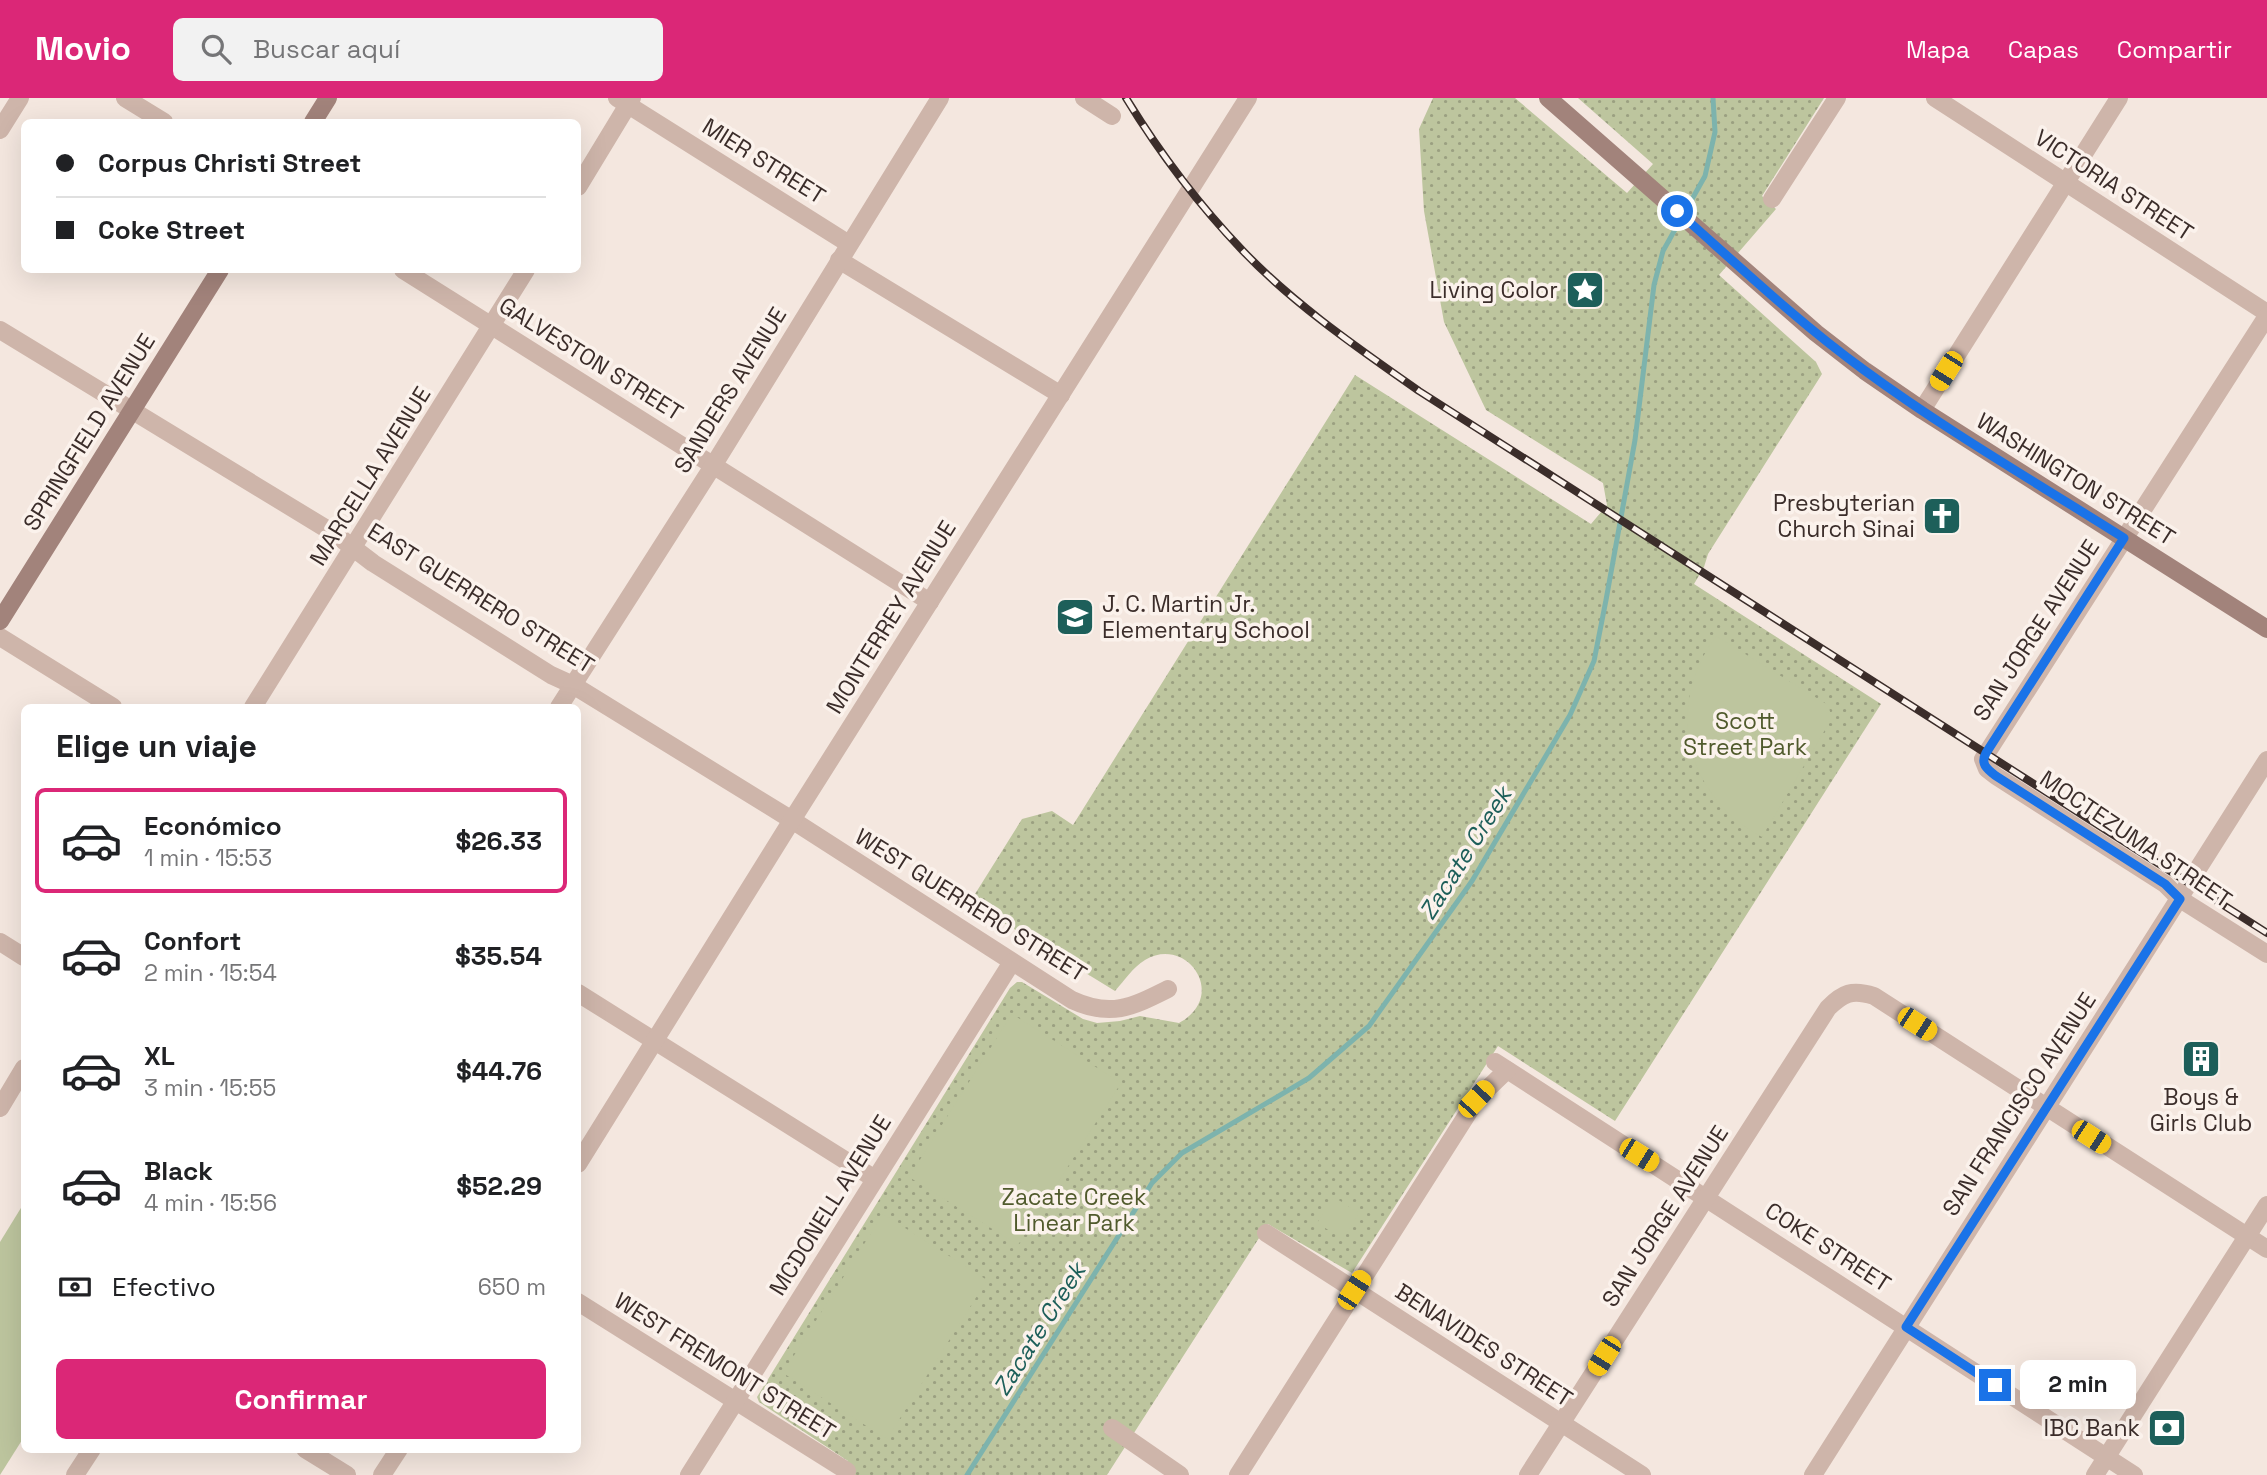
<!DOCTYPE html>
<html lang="es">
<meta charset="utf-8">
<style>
:root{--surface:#fff;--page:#f2f2f2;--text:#202124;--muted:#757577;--line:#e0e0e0;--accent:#db2777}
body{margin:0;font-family:"Space Grotesk",sans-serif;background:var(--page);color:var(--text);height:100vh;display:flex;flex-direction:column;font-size:26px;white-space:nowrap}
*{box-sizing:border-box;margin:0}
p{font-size:23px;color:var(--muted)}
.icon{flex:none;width:38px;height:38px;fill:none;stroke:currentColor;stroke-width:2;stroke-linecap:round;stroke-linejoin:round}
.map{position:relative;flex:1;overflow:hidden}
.sheet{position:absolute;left:21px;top:606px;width:560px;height:749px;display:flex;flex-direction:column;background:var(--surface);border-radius:10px;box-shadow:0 7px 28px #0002}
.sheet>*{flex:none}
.banner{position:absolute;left:21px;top:21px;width:560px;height:154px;border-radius:10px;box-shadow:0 7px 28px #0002;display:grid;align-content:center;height:154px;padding:0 35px;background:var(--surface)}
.end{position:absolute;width:32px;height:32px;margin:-16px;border:9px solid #1a73e8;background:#fff;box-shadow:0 0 0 4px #fff}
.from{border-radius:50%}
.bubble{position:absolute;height:49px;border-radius:10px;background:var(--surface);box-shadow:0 7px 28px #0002;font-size:23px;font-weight:600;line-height:49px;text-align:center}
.car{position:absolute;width:21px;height:42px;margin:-21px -10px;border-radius:9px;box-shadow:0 0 5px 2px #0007;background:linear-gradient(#f5c518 24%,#345 0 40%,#f5c518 0 76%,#345 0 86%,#f5c518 0)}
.banner b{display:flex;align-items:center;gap:24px;height:66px;font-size:26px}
.banner b+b{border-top:2px solid var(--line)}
.banner i{width:18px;height:18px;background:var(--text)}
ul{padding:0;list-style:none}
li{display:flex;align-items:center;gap:21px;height:105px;margin:0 14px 10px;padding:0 21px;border:4px solid transparent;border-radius:10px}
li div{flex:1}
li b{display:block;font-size:26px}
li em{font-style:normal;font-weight:600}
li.current{border-color:var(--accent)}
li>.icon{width:63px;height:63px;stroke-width:1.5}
h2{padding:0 35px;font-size:32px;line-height:84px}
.pay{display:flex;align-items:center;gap:18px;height:77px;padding:0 35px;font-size:26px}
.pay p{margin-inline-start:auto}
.cta{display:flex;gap:14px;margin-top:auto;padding:14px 35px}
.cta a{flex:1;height:80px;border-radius:10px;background:var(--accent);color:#fff;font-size:28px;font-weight:600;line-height:80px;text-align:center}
header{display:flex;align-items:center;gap:42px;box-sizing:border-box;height:98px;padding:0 35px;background:var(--accent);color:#fff}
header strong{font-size:33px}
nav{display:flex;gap:38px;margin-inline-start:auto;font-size:24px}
.search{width:490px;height:63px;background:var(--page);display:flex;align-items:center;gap:18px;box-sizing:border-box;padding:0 24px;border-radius:10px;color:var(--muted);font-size:26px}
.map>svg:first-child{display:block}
.grass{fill:url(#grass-dots)}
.pitch{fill:#bdc59e}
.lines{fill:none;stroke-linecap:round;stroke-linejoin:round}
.stream{stroke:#7db3ad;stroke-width:5}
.minor{stroke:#ceb5aa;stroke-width:18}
.tertiary{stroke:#ceb5aa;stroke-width:18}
.secondary{stroke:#a2837b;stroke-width:18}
.rail-casing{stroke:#3b2d2a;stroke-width:8}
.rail{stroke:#fbf2ec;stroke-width:5;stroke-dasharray:16;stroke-linecap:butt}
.route{stroke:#1a73e8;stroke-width:9}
.labels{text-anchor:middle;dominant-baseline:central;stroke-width:7;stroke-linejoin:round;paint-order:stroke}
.street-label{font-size:23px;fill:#3b2d2a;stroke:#fbf2ec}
.poi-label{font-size:23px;fill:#3b2d2a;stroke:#fbf2ec;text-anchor:end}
.park-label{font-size:23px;fill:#505a2c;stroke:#fbf2ec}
.water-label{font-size:24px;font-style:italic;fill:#1d5f5a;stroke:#fbf2ec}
</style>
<header>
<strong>Movio</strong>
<div class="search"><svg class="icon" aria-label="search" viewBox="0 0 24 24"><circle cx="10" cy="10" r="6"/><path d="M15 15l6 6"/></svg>Buscar aquí</div>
<nav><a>Mapa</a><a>Capas</a><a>Compartir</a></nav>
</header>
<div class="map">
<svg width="2267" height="1377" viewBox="0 0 2267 1377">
<defs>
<pattern id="grass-dots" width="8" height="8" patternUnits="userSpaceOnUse" patternTransform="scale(1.75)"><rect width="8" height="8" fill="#bdc59e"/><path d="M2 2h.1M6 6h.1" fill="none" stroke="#9ba081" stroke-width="1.8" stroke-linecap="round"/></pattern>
</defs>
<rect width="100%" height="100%" fill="#f4e7df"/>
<path class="grass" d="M1433,0H1515L1627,95L1653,66L1578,0H1824L1762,98L1776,111L1719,177L1816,264L1822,276L1708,456L1704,469L1694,486L1881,606L1615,1023L1498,948L1352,1175L1268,1126L1107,1377H845L848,1363L759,1304L757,1299L1010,890L1017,884H1022L1083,921L1097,925L1120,923L1140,918L1179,925C1229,898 1187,837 1145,862C1133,869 1124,883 1115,893L970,804L1022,721L1052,713L1073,727L1355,277L1591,426L1607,407L1603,385L1486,312L1444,224L1424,113L1419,31Z"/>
<g class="pitch">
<path d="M1716,538L1828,607L1832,620L1762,739C1685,697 1664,609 1716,538Z"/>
<polygon points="1012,916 1121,985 1018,1147 909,1079"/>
<polygon points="1334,1099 1359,1115 1343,1141 1317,1125"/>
<polygon points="24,1105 24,1339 0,1377 0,1144"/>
<polygon points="883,1116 987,1182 887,1341 783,1275"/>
</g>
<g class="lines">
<polyline class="stream" points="967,1377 1152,1085 1182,1055 1309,980 1369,928 1472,783 1570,617 1594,563 1606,502 1635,342 1654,187 1663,153 1705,78 1715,34 1713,0"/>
<g class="minor">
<polyline points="125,0 164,24"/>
<polyline points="617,0 849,146"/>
<polyline points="1084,0 1112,18"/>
<polyline points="1935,0 2267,215"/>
<polyline points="0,32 20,0"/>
<polyline points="1772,101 1837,0"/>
<polyline points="839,162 1061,297"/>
<polyline points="403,172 930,504"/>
<polyline points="2267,218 1983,661 1987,671 1996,678 2165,786 2180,801 2267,856"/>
<path d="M0,232L335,436L373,465L551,577L573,587L792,722L1072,902C1111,920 1132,909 1168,891"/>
<polyline points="1922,312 2119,0"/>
<polyline points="0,539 113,609"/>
<polyline points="559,609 713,368 940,0"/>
<polyline points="0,844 24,859"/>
<polyline points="578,895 875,1081"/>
<polyline points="1495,964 2134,1377"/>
<polyline points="1266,1135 1642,1377"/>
<polyline points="578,1204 847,1373"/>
<polyline points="1112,1330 1180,1377"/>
<polyline points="305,1351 347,1377"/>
<polyline points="75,1377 92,1351"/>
<polyline points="689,1377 1012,864"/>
<polyline points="1238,1377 1477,1001 1507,972"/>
<path d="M1528,1377L1828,910C1843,895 1852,891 1874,898L2267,1151"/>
<polyline points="1813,1377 2267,662"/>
<polyline points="2095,1377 2267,1107"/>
</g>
<g class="tertiary">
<polyline points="578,89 632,0"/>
<polyline points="253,609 526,172"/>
<polyline points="0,1010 24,970"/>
<polyline points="578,1066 792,722 1248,0"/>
<polyline points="382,1377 399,1351"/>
</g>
<g class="secondary">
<polyline points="1548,0 1816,235 1865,273 1922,312 2267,531"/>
<polyline points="313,24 328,0"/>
<polyline points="0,523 220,172"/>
</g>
<g class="rail-casing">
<path id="rail" d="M1126,0C1159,54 1199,107 1243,153C1295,207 1358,250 1419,293L2267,835"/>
</g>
<use href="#rail" class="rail"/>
</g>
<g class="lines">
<path class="route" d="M1677,113C1738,167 1798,224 1864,272C1947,333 2037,385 2124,440L1986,655C1980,666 1987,671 1996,678L2165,786L2180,801L1906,1229L1995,1287"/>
</g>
<defs>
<g id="sight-square" transform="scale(2.0125)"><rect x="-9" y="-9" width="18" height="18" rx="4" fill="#1d5f5a" stroke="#fbf2ec"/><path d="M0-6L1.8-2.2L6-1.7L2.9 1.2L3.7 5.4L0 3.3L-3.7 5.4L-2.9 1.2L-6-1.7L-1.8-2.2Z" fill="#fff"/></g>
<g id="church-square" transform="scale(2.0125)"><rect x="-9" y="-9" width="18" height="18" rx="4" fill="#1d5f5a" stroke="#fbf2ec"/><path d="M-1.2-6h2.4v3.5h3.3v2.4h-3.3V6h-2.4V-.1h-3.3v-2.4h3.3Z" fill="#fff"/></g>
<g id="school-square" transform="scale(2.0125)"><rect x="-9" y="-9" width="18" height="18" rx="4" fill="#1d5f5a" stroke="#fbf2ec"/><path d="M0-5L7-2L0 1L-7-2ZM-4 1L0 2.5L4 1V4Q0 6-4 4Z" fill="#fff"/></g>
<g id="building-square" transform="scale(2.0125)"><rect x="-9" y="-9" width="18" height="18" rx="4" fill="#1d5f5a" stroke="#fbf2ec"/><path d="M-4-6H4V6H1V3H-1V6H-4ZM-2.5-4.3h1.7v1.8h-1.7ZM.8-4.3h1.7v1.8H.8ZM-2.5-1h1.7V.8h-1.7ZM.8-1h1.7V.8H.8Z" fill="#fff"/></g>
<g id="bank-square" transform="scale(2.0125)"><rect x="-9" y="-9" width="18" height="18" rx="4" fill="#1d5f5a" stroke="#fbf2ec"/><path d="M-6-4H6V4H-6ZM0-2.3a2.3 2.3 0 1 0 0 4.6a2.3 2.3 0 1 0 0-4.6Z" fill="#fff"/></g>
</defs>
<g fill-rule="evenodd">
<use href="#sight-square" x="1585" y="192"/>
<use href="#church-square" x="1942" y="418"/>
<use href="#school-square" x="1075" y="519"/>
<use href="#building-square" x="2201" y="961"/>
<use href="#bank-square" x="2167" y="1330"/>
</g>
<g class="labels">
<g class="street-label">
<text transform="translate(764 63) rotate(32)">MIER STREET</text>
<text transform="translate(2114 87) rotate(33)">VICTORIA STREET</text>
<text transform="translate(591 261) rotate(32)">GALVESTON STREET</text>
<text transform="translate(730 292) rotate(-58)">SANDERS AVENUE</text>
<text transform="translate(89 334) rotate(-58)">SPRINGFIELD AVENUE</text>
<text transform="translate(370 378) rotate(-58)">MARCELLA AVENUE</text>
<text transform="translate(2076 381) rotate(32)">WASHINGTON STREET</text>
<text transform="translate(481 500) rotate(32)">EAST GUERRERO STREET</text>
<text transform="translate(891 519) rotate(-58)">MONTERREY AVENUE</text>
<text transform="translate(2036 532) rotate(-57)">SAN JORGE AVENUE</text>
<text transform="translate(2136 741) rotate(34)">MOCTEZUMA STREET</text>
<text transform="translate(971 807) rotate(32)">WEST GUERRERO STREET</text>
<text transform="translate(2019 1006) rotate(-57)">SAN FRANCISCO AVENUE</text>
<text transform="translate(830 1107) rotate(-58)">MCDONELL AVENUE</text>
<text transform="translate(1665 1118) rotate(-57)">SAN JORGE AVENUE</text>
<text transform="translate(1828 1149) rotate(33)">COKE STREET</text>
<text transform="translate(1484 1247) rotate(33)">BENAVIDES STREET</text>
<text transform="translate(725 1268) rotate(32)">WEST FREMONT STREET</text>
</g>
<g class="poi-label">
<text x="1558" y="192">Living Color</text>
<text x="1915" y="405">Presbyterian<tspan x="1915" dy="26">Church Sinai</tspan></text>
<text x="1102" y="506" text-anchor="start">J. C. Martin Jr.<tspan x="1102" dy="26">Elementary School</tspan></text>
<text x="2201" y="999" text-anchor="middle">Boys &amp;<tspan x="2201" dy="26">Girls Club</tspan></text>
<text x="2140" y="1330">IBC Bank</text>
</g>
<g class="park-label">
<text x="1745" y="623">Scott<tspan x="1745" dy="26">Street Park</tspan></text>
<text x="1074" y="1099">Zacate Creek<tspan x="1074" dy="26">Linear Park</tspan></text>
</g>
<g class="water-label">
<text transform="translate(1465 755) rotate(-58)">Zacate Creek</text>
<text transform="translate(1039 1231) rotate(-58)">Zacate Creek</text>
</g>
</g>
</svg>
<i class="end from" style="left:1677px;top:113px"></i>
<i class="end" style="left:1995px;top:1287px"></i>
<div class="bubble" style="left:2020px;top:1262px;width:116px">2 min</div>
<i class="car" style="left:1946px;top:273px;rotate:212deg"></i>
<i class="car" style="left:1917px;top:926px;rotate:123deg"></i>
<i class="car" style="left:1476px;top:1001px;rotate:43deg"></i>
<i class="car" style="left:2091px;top:1039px;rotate:123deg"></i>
<i class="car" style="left:1639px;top:1057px;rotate:122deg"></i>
<i class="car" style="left:1354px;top:1192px;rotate:33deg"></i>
<i class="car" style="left:1604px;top:1258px;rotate:212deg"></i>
<div class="banner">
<b><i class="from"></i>Corpus Christi Street</b>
<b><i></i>Coke Street</b>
</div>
<section class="sheet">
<h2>Elige un viaje</h2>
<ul>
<li class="current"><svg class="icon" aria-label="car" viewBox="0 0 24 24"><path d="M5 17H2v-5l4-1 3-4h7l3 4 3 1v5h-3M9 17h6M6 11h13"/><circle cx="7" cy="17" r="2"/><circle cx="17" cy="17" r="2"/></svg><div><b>Económico</b><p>1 min · 15:53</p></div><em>$26.33</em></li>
<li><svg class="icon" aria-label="car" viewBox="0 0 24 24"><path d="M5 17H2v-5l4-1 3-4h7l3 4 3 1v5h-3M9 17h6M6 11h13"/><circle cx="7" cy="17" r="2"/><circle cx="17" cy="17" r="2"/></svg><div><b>Confort</b><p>2 min · 15:54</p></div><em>$35.54</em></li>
<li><svg class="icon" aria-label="car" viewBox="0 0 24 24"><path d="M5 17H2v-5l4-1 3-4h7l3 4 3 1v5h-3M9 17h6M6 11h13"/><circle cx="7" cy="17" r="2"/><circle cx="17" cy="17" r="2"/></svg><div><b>XL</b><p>3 min · 15:55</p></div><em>$44.76</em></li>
<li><svg class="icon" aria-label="car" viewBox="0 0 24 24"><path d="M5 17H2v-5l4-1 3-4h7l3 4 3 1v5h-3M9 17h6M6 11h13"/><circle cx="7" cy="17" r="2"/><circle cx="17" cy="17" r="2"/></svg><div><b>Black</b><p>4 min · 15:56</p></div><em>$52.29</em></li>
</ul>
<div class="pay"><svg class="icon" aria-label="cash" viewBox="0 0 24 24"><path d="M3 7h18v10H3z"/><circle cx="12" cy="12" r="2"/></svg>Efectivo<p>650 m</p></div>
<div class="cta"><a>Confirmar</a></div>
</section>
</div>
